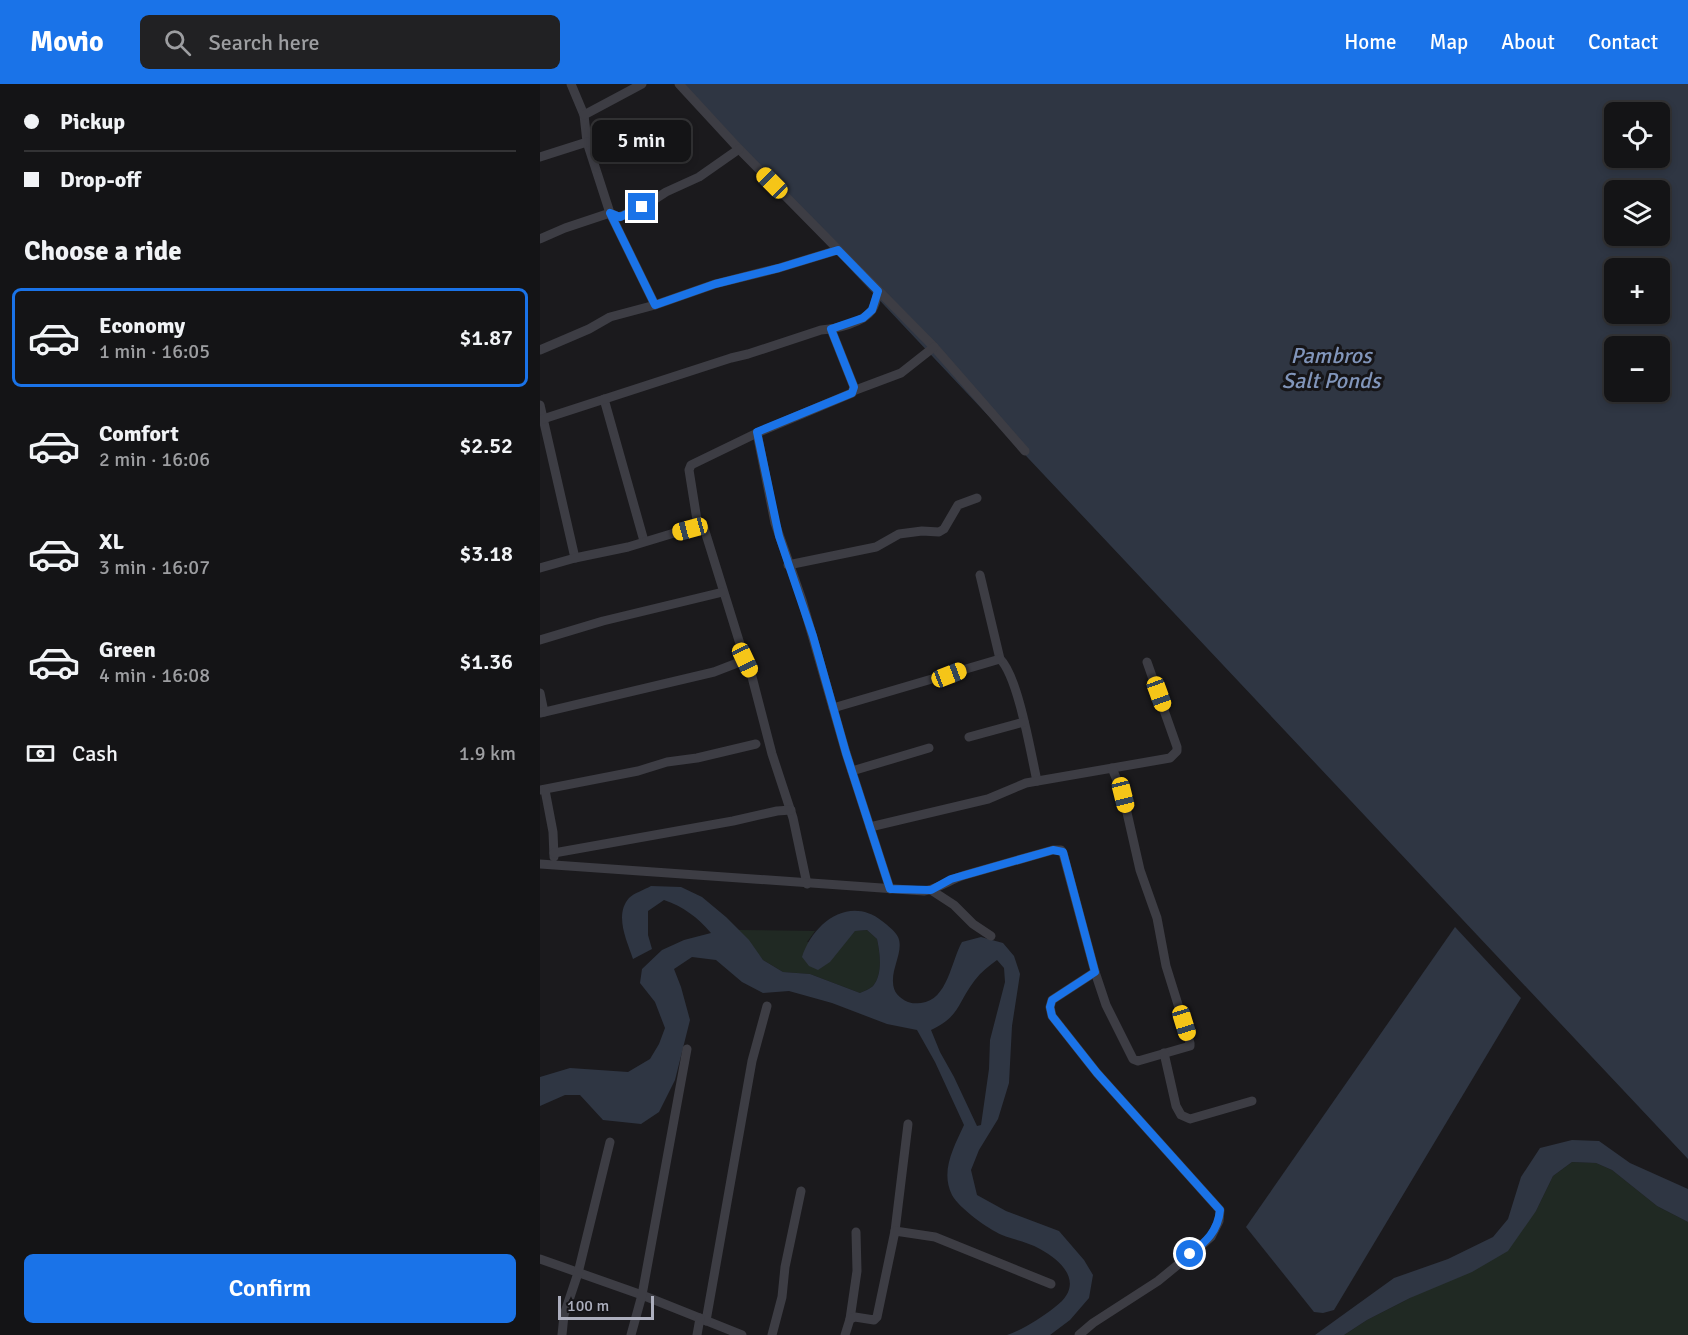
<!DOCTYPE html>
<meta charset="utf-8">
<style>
:root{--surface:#141416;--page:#212123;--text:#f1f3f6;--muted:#9d9ea1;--line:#333335;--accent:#1a73e8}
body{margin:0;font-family:Signika,sans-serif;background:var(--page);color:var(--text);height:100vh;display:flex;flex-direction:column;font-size:22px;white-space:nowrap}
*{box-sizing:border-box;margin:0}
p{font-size:20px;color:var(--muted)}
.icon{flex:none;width:33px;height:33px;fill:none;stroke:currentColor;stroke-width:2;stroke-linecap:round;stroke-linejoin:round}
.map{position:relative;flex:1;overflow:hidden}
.drawer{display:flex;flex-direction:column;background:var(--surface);width:540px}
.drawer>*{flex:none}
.top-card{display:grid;align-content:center;height:132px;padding:0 24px;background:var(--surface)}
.controls{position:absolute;left:1064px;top:18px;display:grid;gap:12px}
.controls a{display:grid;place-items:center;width:66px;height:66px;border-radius:9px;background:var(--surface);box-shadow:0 3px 9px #0003,0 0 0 2px var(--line);font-size:30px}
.scale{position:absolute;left:18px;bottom:15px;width:96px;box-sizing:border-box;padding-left:6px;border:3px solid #acaebd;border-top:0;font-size:16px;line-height:21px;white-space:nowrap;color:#acaebd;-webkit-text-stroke:4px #161518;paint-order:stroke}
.end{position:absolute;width:27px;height:27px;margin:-14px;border:8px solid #1a73e8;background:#fff;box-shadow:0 0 0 3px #fff}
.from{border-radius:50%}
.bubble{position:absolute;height:42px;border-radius:9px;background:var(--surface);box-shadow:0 3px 9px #0003,0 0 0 2px var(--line);font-size:20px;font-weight:600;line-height:42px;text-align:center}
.car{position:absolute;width:18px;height:36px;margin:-18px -9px;border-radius:8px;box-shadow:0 0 4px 2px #0007;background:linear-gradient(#f5c518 24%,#345 0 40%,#f5c518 0 76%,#345 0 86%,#f5c518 0)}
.top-card b{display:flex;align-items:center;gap:21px;height:57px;font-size:22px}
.top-card b+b{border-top:2px solid var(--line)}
.top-card i{width:15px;height:15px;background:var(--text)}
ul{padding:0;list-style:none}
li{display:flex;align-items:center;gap:18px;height:99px;margin:0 12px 9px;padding:0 12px;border:3px solid transparent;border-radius:9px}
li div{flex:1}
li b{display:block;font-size:22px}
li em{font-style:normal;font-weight:600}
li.current{border-color:var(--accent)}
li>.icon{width:54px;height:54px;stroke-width:1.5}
h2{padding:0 24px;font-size:27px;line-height:72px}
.pay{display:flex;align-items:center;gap:15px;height:66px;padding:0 24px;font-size:22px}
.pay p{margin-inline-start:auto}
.action{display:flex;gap:12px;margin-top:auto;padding:12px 24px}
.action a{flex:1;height:69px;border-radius:9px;background:var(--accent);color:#fff;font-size:24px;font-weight:600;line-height:69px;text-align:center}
header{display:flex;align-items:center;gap:36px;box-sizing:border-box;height:84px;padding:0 30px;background:var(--accent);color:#fff}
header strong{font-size:28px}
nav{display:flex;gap:33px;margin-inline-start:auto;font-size:21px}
.search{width:420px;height:54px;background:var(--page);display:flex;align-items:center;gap:15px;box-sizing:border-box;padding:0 21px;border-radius:9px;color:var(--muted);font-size:22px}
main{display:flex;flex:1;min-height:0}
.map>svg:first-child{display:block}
.green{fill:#202923}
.water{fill:#2f3643;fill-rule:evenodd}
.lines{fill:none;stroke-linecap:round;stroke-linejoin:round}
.minor{stroke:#3d3d44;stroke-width:9}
.route{stroke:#1a73e8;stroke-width:8}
.labels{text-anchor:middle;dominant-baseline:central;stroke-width:6;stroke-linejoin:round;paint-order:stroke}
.water-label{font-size:22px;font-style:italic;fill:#8195ba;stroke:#161518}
</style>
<header>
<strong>Movio</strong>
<div class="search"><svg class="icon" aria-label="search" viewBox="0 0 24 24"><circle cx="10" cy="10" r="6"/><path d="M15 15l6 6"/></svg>Search here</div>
<nav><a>Home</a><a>Map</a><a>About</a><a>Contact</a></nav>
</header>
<main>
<section class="drawer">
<div class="top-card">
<b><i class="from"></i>Pickup</b>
<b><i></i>Drop-off</b>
</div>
<h2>Choose a ride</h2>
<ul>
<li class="current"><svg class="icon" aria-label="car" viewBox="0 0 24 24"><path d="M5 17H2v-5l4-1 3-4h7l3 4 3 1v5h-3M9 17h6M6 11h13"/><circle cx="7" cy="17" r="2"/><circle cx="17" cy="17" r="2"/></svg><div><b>Economy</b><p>1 min · 16:05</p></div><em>$1.87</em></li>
<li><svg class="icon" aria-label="car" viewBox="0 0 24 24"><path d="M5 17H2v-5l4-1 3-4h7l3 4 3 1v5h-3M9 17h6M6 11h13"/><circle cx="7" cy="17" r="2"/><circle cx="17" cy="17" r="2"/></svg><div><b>Comfort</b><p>2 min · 16:06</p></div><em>$2.52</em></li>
<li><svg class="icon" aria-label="car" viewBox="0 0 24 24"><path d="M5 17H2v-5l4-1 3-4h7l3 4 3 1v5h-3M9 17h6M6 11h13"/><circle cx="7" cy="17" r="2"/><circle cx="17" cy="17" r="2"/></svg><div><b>XL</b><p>3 min · 16:07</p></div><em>$3.18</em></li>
<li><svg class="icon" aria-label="car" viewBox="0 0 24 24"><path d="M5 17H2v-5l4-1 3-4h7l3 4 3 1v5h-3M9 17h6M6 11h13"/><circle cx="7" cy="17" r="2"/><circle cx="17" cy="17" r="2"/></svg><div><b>Green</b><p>4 min · 16:08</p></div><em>$1.36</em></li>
</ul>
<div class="pay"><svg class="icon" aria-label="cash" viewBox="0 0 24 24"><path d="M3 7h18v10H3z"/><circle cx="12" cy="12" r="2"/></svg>Cash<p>1.9 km</p></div>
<div class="action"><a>Confirm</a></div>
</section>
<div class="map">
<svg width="1148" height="1251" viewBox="0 0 1148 1251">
<rect width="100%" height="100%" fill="#1b1a1d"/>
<g class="green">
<path d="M198,846L275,847L267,858L303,860L315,847L327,846L337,855C340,869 343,890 333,902C330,905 324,907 320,909L270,890L243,888L223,876Z"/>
<polygon points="1032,1078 1056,1079 1072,1086 1117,1122 1148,1138 1148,1251 804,1251 827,1236 870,1214 996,1127 1013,1092"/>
</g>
<g class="water">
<path d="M136,0H1148V1075ZM1074,28H1119V74H1074ZM1074,106H1119V152H1074ZM1074,184H1119V230H1074ZM1074,262H1119V308H1074Z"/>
<path d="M111,802L141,803L162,813L186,833L209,856L223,876L243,888L270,890L320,909C324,907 330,905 333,902C343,890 340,869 337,855L327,846L315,847L290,878L278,886L269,882L262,873C273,839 309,811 342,837C347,841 355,847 358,853C364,866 352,883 353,898C353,908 359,914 368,918C373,920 376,919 381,919C408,916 411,877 422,858L441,853L463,859L474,872L480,890L472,942L469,999L458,1035L439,1066L431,1086L437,1111L466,1127L519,1147L544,1176L553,1191L549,1214L530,1236L510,1251H467C484,1245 501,1234 515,1223C544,1202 526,1179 500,1165C488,1158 474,1156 462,1151C448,1145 419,1124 412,1111C400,1087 414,1063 424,1041L395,978L377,946L347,940L292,919L249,907L223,909L202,898L176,876L152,873L134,885L141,903L150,936L135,996L119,1028L101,1040L63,1036L40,1011H25L0,1022V993L30,984L88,988L110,975L119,960L125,944L115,918L100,899L102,885L122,866L144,856L171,849C157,833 144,823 124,816L108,827V851L112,865L93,875C87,857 74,831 89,814C94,809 104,806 111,802ZM457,876L464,884L465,898L450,956L449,985L441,1041L437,1042L414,993L400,968L391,946C421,932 417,919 435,896C441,888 449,882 457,876Z"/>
<polygon points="915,843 981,914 794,1226 783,1229 774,1228 706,1143"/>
<polygon points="1032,1056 1059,1057 1090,1079 1148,1105 1148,1138 1117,1122 1072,1086 1056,1079 1032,1078 1013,1092 996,1127 968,1167 932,1188 870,1214 827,1236 804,1251 775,1251 854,1194 908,1175 953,1153 968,1135 981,1093 1000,1064"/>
</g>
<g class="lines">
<g class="minor">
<polyline points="31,0 44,31 47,58 70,129 115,221"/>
<polyline points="139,0 199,65 394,263 485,367"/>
<polyline points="44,31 102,0"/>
<polyline points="0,73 47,58"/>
<polyline points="0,155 25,144 70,129 79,133 103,123 126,108 159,93 199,65"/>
<polyline points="0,266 49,245 70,233 115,221 175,200 239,184 298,166"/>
<polyline points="313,307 361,289 394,263"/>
<polyline points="64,315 104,457"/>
<polyline points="0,321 35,474"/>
<path d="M0,336L191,274L208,270L281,246C296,245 323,239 332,226C335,221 337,213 338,207"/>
<polyline points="217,349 235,439 262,516 306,669 350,805"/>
<polyline points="156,440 164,444 205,576 211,589 232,670 253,734 267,800"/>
<polyline points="248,481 336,463 359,450 382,447 399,448 404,445 418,421 437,414"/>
<polyline points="0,484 35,474 88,463 154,443 157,436 149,386 151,381 217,349 312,309 314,303 291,245"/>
<path d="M440,491L460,575C478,592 491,670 497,697"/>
<polyline points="0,556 63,537 183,508"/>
<polyline points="0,609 4,628"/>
<polyline points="293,624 460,575"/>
<polyline points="0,629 174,588 205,576"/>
<polyline points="429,653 484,638"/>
<polyline points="312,687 389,664"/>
<polyline points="0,706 98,687 127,678 157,674 216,660"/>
<polyline points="5,706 13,748 14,773"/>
<polyline points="330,743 448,715 486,699 630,674 637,667 637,663 607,578"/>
<polyline points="14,769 193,737 237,727 251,726"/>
<path d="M0,780L384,807C398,805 411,795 425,791L513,766H521L523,769L555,888L566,921L593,975L598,977L650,962V959L626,882L617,834L600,786L583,711L572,684"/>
<polyline points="391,806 414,821 433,840 451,852"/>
<polyline points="624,969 636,1022 641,1031 650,1035 712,1017"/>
<polyline points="355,1147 368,1040"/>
<polyline points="0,1175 102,1211 202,1251"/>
<polyline points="310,1235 317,1187 316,1148"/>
<polyline points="166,1237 212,977 227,922"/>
<polyline points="22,1251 24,1231 38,1189 70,1058"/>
<polyline points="91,1251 102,1211 147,965"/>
<polyline points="157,1251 160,1234"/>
<polyline points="232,1251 242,1213 245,1183 261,1107"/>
<polyline points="305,1251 310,1235 315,1233 334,1236 337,1233 355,1147 395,1153 511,1200"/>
<polyline points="539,1251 553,1239 618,1197 662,1161 671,1153 679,1137 680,1126 557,989 512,932 510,923 512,916 555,888"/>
</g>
</g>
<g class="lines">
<path class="route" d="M102,123L80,133L70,129L115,221L175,200L239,184L298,166L338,207L332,226L323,234L291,245L314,303L312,309L217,348L239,452L273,552L306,669L350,805L391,806L411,795L513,766L523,768L555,888L512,916L510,923L512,932L557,989L680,1126C678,1147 666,1158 650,1170"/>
</g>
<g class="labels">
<g class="water-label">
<text x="791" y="271">Pambros<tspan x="791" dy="25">Salt Ponds</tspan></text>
</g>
</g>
</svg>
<div class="controls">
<a><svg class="icon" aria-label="locate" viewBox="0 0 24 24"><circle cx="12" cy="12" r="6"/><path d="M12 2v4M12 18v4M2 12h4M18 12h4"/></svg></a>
<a><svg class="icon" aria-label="layers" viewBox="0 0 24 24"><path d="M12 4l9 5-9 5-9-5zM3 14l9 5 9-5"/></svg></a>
<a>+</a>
<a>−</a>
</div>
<div class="scale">100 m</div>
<i class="end from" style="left:650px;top:1170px"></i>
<i class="end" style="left:102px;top:123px"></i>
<div class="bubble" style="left:52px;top:36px;width:99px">5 min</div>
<i class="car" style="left:232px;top:99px;rotate:315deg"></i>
<i class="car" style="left:150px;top:445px;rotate:255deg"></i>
<i class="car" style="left:205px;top:576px;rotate:155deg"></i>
<i class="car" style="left:409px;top:591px;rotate:69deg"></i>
<i class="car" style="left:619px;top:610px;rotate:160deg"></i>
<i class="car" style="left:583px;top:711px;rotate:166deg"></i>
<i class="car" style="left:644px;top:939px;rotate:163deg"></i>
</div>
</main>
